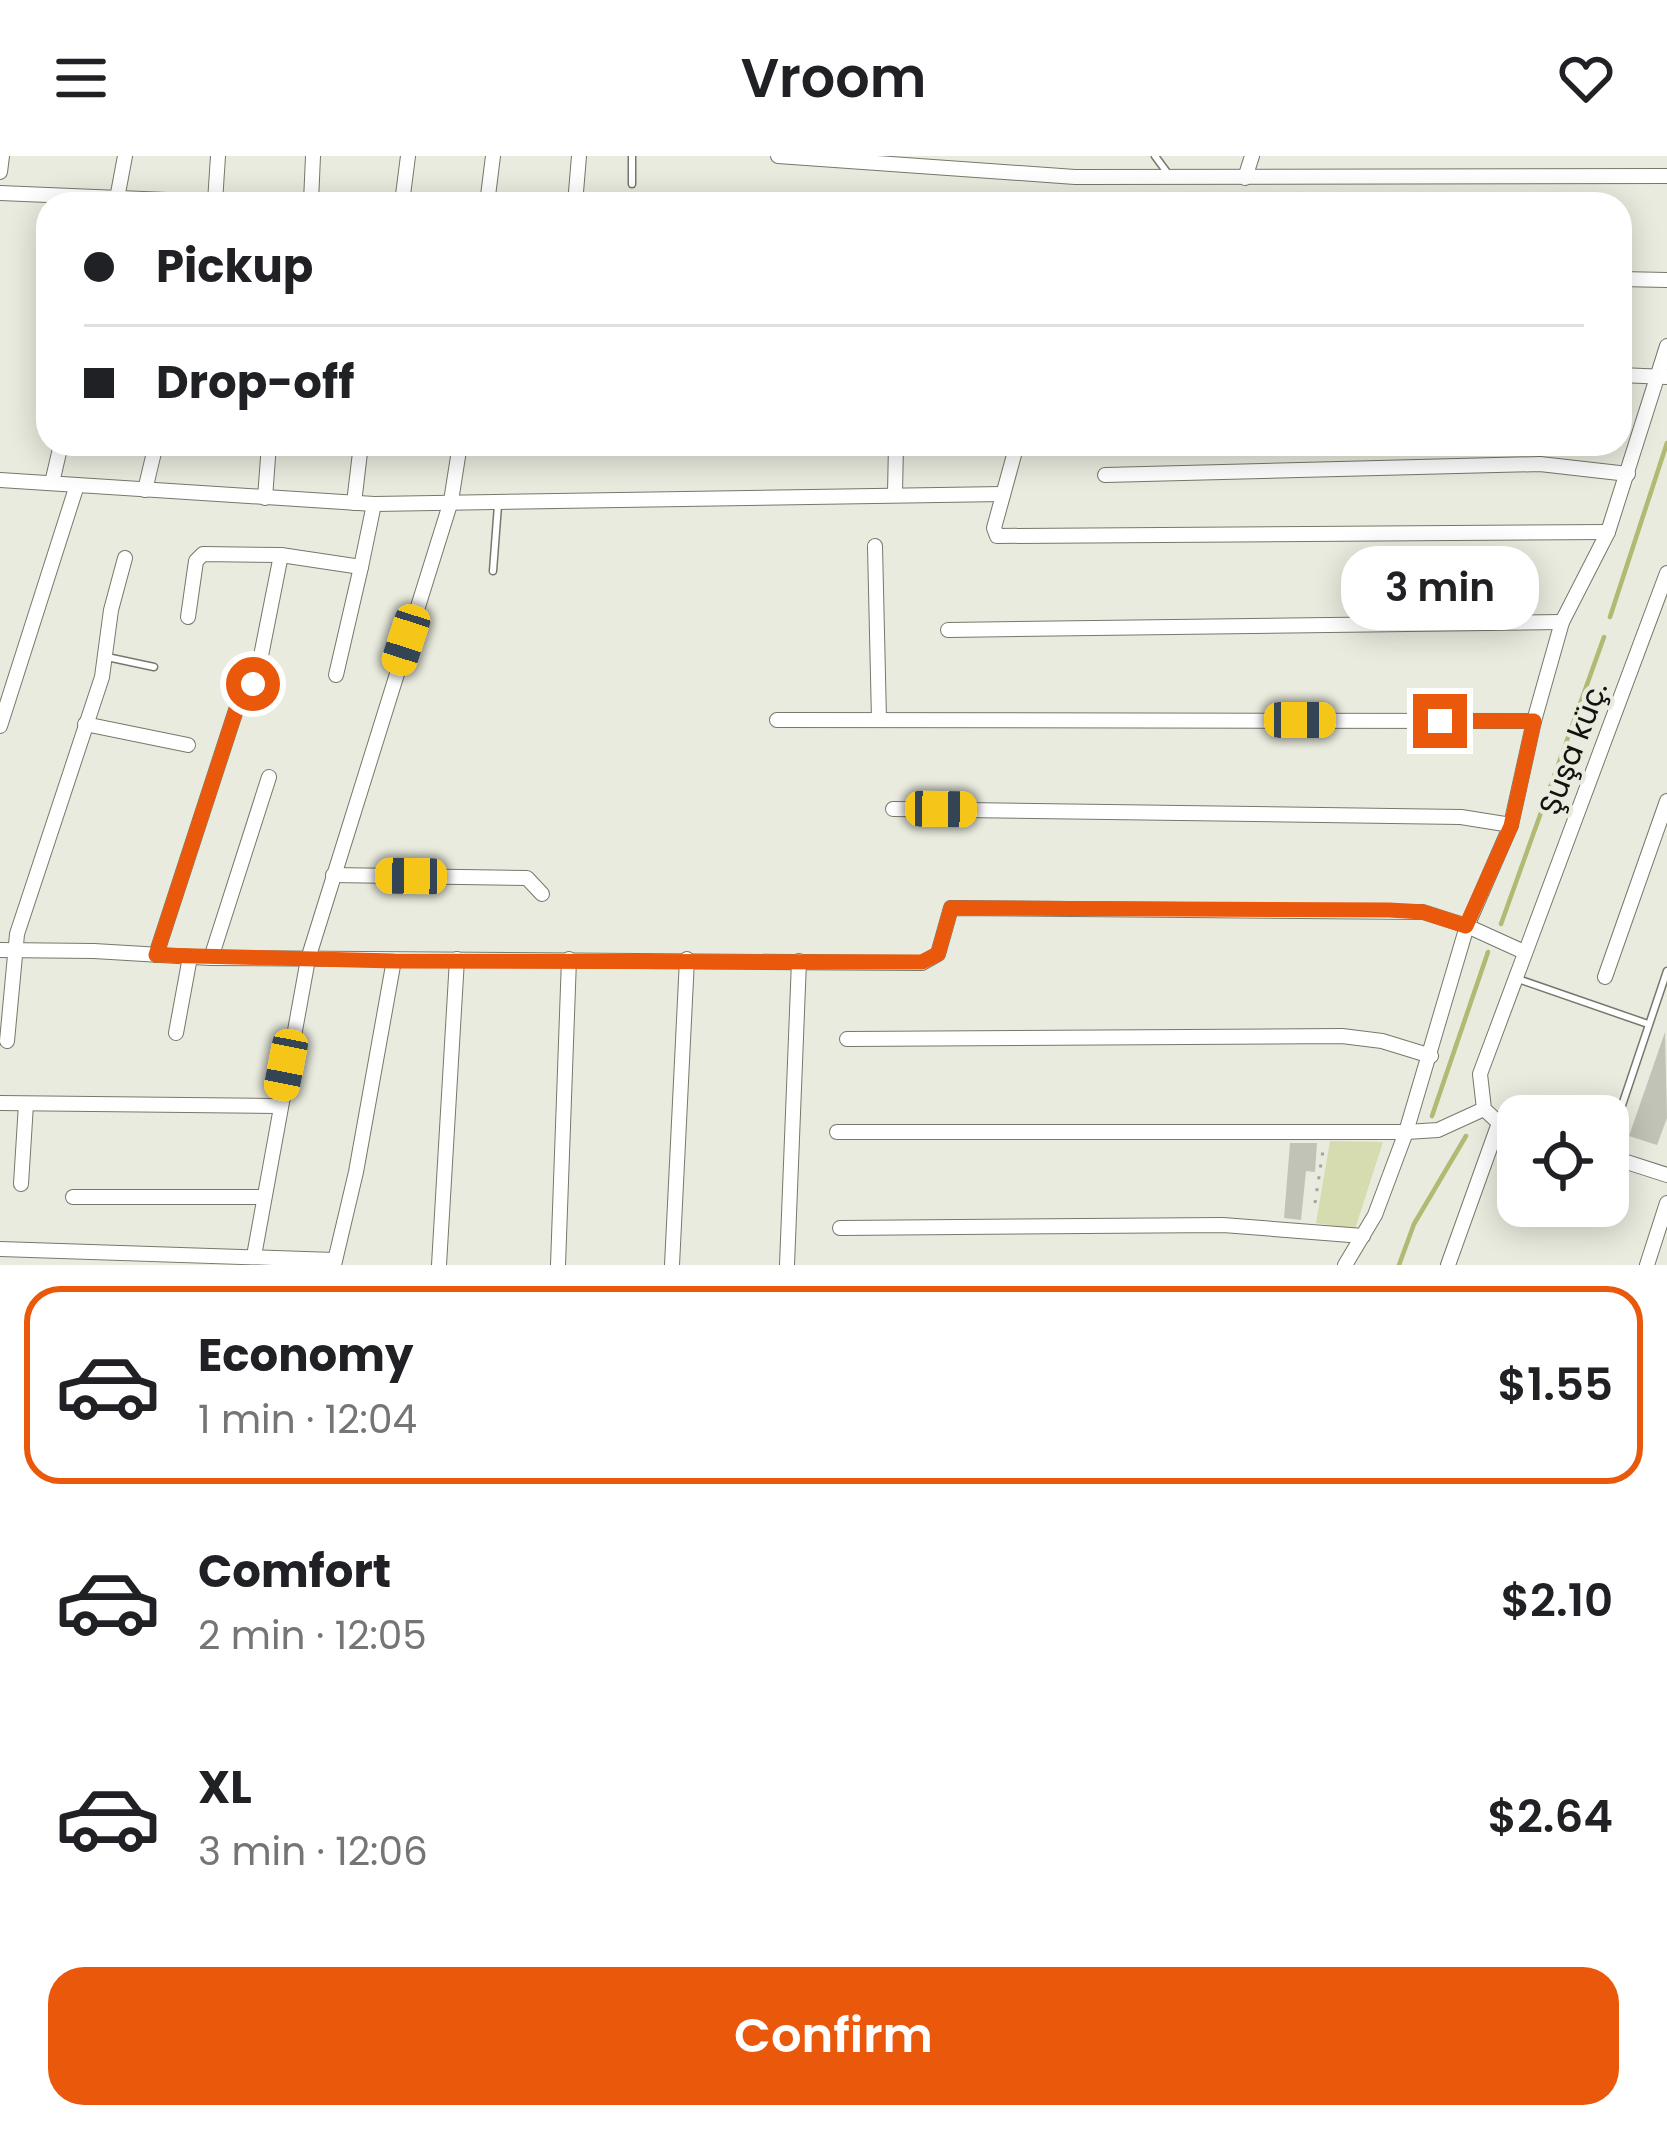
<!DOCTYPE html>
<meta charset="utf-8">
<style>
:root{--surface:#fff;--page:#f6f6f6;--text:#202124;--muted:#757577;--line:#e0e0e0;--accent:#ea580c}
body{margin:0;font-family:Poppins,sans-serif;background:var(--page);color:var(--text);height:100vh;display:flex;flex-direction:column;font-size:45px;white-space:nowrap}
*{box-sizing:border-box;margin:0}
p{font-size:39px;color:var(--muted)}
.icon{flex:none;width:66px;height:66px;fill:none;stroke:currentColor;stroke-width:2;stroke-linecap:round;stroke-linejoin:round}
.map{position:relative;height:1109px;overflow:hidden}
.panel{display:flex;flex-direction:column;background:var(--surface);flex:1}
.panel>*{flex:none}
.hud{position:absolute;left:36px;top:36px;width:1596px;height:264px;border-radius:36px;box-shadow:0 6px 30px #0003;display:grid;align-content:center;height:264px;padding:0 48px;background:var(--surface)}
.fabs{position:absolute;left:1497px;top:939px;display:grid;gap:24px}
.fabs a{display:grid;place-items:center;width:132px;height:132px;border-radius:24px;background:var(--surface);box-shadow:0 6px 30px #0003;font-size:60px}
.end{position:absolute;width:54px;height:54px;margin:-27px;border:15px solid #ea580c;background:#fff;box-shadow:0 0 0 6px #fff}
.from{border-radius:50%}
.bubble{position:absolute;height:84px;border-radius:36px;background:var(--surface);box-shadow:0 6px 30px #0003;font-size:39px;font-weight:600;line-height:84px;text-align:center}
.car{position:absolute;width:36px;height:72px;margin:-36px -18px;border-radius:15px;box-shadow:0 0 9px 3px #0007;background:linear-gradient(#f5c518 24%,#345 0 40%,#f5c518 0 76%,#345 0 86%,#f5c518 0)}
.hud b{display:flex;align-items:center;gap:42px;height:114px;font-size:45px}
.hud b+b{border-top:3px solid var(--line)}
.hud i{width:30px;height:30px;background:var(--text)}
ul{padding:21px 0 0;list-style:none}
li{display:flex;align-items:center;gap:36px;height:198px;margin:0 24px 18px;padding:0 24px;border:6px solid transparent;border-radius:36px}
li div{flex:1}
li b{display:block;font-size:45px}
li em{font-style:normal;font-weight:600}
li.active{border-color:var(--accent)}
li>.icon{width:108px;height:108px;stroke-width:1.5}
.cta{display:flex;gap:24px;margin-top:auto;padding:24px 48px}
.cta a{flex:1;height:138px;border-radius:36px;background:var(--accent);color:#fff;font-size:48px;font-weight:600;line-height:138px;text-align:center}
header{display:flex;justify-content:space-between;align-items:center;height:156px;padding:0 48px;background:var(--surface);font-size:54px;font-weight:600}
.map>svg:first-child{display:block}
.green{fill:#d6dbb0}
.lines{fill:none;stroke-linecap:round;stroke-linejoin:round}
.stream{stroke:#b2b972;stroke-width:4.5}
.building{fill:#c1c3b6}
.service-casing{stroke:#76786d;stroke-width:9}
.minor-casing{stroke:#76786d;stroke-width:16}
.path{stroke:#a2a49a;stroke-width:3;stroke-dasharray:3 9;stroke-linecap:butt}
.service{stroke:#fff;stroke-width:6}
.minor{stroke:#fff;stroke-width:14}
.route{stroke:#ea580c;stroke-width:15}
.labels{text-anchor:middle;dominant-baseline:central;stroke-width:9;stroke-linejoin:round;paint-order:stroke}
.street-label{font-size:30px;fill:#12130f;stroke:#e9ebde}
</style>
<header><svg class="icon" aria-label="menu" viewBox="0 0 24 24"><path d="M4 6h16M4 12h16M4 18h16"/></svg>Vroom<svg class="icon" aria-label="heart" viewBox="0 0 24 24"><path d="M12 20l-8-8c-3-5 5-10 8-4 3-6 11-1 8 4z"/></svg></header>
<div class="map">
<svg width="1667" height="1109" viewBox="0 0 1667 1109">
<rect width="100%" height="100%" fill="#e9ebde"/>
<polygon class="green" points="1330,985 1383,986 1355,1073 1316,1067"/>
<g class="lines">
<g class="stream">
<polyline points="1610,461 1667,287"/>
<polyline points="1501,768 1604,481"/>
<polyline points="1432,960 1488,796"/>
<polyline points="1399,1109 1414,1068 1466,980"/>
</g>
</g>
<g class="building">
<polygon points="1665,876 1667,962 1657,989 1629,980"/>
<polygon points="1290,987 1317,987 1315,1016 1306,1015 1301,1064 1284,1062"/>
</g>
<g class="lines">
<g class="service-casing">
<g id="service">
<polyline points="1155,0 1169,19"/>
<polyline points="632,28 632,0"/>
<polyline points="493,415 498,349"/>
<polyline points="107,501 154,511"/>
<polyline points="1515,822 1648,868"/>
<polyline points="1608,991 1667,815"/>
</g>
</g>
<g class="minor-casing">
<g id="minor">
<polyline points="778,0 1075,21 1667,20"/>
<polyline points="0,16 2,0"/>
<polyline points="1245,22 1252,0"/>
<polyline points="0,37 215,46 387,47"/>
<polyline points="215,46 218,0"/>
<polyline points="311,46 313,0"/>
<polyline points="116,48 125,0"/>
<polyline points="387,48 400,44 403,39 408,0"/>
<polyline points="487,48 493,0"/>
<polyline points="575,48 579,0"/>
<polyline points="1620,123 1667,124"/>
<polyline points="1620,219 1667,221"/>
<polyline points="1017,288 994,372 997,380 1608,376"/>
<polyline points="1105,319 1540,308 1628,318"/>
<polyline points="0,324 374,348 1003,338"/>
<polyline points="52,327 61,288"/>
<polyline points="145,334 156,288"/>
<polyline points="895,337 896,288"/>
<polyline points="265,342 269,288"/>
<polyline points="354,347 361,288"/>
<polyline points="875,390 879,564"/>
<polyline points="188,461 196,405 203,398 281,399"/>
<polyline points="948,474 1562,466"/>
<polyline points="336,519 361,411"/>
<polyline points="777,564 1534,565"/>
<polyline points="85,568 188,589"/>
<polyline points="0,570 77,329"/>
<polyline points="893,653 1461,661 1511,669"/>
<polyline points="333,719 527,722 542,738"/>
<polyline points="0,794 94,795 211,802 922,807 938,798 951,752 1423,756 1467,770 1524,796"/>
<polyline points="156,799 237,551 257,520 281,399 361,411 374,348"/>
<polyline points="211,802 269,621"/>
<polyline points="1605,821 1667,645"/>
<polyline points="176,877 190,801"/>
<polyline points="847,883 1342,880 1382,885 1431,900"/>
<polyline points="7,885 17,778 102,521 111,454 125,402"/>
<polyline points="0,947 278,950"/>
<polyline points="1518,972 1499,967 1484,953 1480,918 1667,417"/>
<polyline points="837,976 1406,976 1438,974 1484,953"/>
<polyline points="1608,1000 1667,1019"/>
<polyline points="21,1028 26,948"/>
<polyline points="73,1041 263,1041"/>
<polyline points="840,1072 1223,1069 1363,1080"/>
<polyline points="0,1093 334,1104"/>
<polyline points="254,1100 308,803 451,345 460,288"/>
<polyline points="334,1109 356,1016 394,804"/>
<polyline points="439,1109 457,803"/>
<polyline points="558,1109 569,803"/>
<polyline points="672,1109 687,803"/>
<polyline points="787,1109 799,805"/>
<polyline points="1345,1109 1375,1059 1406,976 1467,770 1511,669 1534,565 1562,466 1608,376 1667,190"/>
<polyline points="1448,1109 1499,967"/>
<polyline points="1647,1109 1667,1047"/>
</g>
</g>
<polyline class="path" points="1315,1047 1324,988"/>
<use href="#service" class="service"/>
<use href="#minor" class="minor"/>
</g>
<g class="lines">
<polyline class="route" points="253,528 237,551 156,799 394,805 922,806 938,798 951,752 1389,754 1423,756 1466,770 1511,670 1534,565 1440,565"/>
</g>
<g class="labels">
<g class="street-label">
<text transform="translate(1573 592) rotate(-69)">Şuşa küç.</text>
</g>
</g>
</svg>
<div class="fabs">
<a><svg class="icon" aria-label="locate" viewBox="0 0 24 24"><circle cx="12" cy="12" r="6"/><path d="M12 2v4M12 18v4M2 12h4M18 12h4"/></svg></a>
</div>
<i class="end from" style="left:253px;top:528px"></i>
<i class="end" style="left:1440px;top:565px"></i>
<div class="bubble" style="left:1341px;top:390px;width:198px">3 min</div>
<i class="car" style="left:406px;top:484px;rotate:198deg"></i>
<i class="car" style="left:1300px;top:564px;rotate:90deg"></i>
<i class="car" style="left:941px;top:653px;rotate:91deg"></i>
<i class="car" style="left:411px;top:720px;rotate:271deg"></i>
<i class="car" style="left:286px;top:909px;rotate:191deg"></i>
<div class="hud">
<b><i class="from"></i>Pickup</b>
<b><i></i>Drop-off</b>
</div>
</div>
<section class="panel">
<ul>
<li class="active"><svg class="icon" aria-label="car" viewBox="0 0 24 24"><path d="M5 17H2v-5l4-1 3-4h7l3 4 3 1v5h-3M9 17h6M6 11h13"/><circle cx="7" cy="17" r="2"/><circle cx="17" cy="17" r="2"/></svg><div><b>Economy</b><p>1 min · 12:04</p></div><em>$1.55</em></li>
<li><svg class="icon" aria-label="car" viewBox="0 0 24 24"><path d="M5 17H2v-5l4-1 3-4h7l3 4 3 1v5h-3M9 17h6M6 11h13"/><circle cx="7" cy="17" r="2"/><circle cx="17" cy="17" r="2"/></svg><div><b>Comfort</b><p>2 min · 12:05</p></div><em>$2.10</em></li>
<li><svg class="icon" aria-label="car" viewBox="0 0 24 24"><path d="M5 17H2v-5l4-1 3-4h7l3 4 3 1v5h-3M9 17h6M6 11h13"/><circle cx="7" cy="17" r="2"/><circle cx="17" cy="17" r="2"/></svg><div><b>XL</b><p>3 min · 12:06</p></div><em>$2.64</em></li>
</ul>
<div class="cta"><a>Confirm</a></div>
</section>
